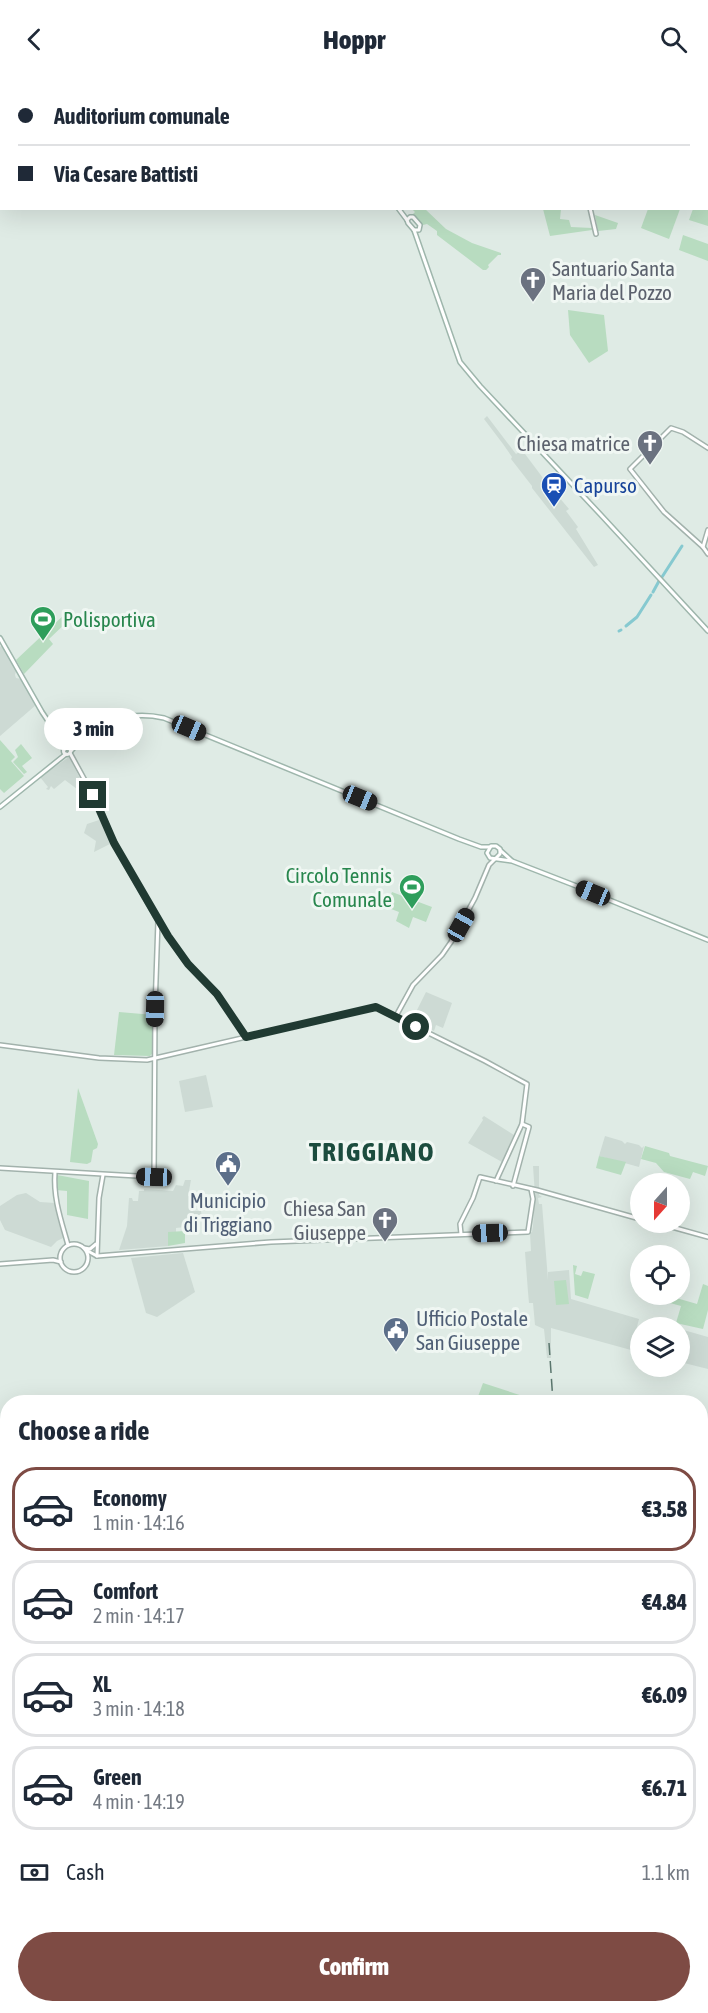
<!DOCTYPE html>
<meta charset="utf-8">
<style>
:root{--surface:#fff;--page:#f6f6f7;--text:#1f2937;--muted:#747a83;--line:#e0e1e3;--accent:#7e4b44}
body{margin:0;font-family:"Asap Condensed",sans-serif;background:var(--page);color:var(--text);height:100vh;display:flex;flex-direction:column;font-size:22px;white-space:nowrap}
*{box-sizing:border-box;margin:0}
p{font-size:20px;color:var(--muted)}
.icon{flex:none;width:33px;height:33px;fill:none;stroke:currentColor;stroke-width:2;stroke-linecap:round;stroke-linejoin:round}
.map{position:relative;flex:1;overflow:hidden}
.drawer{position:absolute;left:0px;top:1317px;width:708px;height:618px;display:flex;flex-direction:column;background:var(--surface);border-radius:24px 24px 0 0;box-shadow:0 6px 24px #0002}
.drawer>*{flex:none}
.guide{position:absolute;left:0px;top:0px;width:708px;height:132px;box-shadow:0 6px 24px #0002;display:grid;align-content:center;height:132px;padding:0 18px;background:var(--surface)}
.needle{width:39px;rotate:201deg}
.controls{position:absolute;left:630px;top:1095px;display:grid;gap:12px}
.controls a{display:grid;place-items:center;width:60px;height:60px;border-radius:50%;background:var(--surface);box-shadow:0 6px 24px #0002;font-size:30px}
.end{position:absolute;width:27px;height:27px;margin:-14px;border:8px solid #203a32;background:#fff;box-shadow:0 0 0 3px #fff}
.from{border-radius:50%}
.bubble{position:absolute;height:42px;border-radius:21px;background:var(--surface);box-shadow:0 6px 24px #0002;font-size:20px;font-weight:800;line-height:42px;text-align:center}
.car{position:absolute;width:18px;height:36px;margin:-18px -9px;border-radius:8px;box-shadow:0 0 4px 2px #0007;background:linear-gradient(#222 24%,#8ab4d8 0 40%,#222 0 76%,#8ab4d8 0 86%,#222 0)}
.guide b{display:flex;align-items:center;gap:21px;height:57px;font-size:22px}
.guide b+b{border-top:2px solid var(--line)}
.guide i{width:15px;height:15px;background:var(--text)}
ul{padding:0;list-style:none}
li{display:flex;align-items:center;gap:18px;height:84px;margin:0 12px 9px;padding:0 6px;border:3px solid var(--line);border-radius:24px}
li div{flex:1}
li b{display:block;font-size:22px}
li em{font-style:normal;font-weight:800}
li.selected{border-color:var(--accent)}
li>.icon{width:54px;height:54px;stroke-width:1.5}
h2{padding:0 18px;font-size:27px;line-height:72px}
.pay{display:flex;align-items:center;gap:15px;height:66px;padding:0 18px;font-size:22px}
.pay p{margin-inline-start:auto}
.primary-button{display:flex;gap:12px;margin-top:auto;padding:12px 18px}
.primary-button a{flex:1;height:69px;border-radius:36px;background:var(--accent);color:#fff;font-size:24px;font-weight:800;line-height:69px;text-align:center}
header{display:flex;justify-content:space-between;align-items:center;height:78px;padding:0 18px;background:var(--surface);font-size:27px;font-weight:800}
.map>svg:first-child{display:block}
.built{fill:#cddad4}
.green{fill:#b8dcc0}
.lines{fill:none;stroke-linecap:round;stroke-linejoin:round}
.canal{stroke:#86c9d0;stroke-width:3}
.tertiary-casing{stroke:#a2b2ac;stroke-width:6}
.secondary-casing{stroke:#9eb6ac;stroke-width:6}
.tertiary{stroke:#fff;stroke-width:3}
.secondary{stroke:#fff;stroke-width:3}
.rail{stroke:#5a766d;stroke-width:1.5;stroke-dasharray:12 6;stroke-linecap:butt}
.secondary-bridge-casing{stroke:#9eb6ac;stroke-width:6;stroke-linecap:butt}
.secondary-bridge{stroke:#fff;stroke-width:3}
.route{stroke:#203a32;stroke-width:8}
.labels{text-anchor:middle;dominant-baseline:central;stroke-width:6;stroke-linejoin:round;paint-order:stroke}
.worship-label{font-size:21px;fill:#5b616d;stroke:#f0f7f3;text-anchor:end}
.transit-label{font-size:21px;fill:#164399;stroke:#f0f7f3;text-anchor:start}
.leisure-label{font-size:21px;fill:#27864d;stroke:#f0f7f3;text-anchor:start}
.service-label{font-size:21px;fill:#4e5e75;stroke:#f0f7f3}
.district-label{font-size:27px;font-weight:bold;letter-spacing:1.5px;fill:#1c4c3e;stroke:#f0f7f3}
</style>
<header><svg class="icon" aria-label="back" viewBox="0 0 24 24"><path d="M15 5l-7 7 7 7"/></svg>Hoppr<svg class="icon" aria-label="search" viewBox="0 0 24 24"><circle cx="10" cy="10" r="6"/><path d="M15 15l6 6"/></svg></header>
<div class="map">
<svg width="708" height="1935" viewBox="0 0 708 1935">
<rect width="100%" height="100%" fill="#dfebe5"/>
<g class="built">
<polygon points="487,338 516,376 522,372 543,400 545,399 555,409 552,411 569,431 566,433 578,449 576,451 598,487 594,489 532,410 532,408 511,381 512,379 503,366 484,341"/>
<polygon points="2,567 16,593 15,597 16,600 21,601 36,627 0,658 0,569"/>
<polygon points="69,679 82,704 77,711 65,702 54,711 51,708 49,712 46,711 48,709 40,699"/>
<polygon points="102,741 112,765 94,774 96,763 84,755 87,746"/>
<polygon points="426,914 452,925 443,950 436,947 434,953 416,944 418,940 414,938"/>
<polygon points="206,997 213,1029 185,1034 179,1003"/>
<polygon points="484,1038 514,1057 502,1084 468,1065 483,1042 482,1040"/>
<polygon points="605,1058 622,1063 625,1066 627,1064 639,1067 642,1070 644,1068 639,1089 599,1078"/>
<polygon points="533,1088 539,1088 539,1117 542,1119 538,1120 539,1126 542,1126 548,1202 548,1194 569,1192 571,1221 639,1241 631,1272 551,1250 551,1280 547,1280 544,1251 535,1247 533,1225 529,1225 528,1214 525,1174 531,1173 530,1155 532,1154 533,1148 535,1117"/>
<polygon points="185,1102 191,1102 188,1118 196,1119 194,1133 201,1133 202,1140 194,1141 194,1148 176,1150 176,1154 168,1154 168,1168 119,1172 127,1148 129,1120 132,1120 133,1123 138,1123 139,1113 144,1113 144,1111 173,1113 176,1107 183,1108"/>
<polygon points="26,1115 40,1124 55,1125 63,1160 57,1163 51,1169 5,1152 0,1142 0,1128 17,1117"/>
<polygon points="183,1175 195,1214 157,1239 146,1235 131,1180"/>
<polygon points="680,1251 708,1259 708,1291 680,1284"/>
</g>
<g class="green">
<polygon points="708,91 708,148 689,142 693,131 706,130"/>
<polygon points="412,131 425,131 446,151 472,165 501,175 501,177 498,177 488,187 489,189 486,192 483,192 437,157 437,153 427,146 423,147 416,139 412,137 415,134"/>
<polygon points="543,131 561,131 560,141 569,142 571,149 592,150 592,152 550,158"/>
<polygon points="648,131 680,131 669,161 641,150"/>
<polygon points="595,137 618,145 616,151 598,153"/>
<polygon points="683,157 708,166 708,183 679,172"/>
<polygon points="568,232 604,237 608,273 589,285 570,257"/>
<polygon points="66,535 71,540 49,561 53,566 24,596 16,582"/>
<polygon points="0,662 15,679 11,683 24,698 4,715 0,711"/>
<polygon points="21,666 32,680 22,688 27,694 24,696 13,684 18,679 15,672"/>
<polygon points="392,814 432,829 426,844 413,839 409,850 396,843 399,834 386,829"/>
<polygon points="119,934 154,937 153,975 150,978 114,977"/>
<polygon points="78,1010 98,1066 97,1070 93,1072 91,1084 87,1086 70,1084"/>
<polygon points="645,1068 669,1075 670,1078 708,1088 705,1098 693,1094 690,1101 664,1094 656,1085 641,1081"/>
<polygon points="599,1078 626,1084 621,1097 596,1090"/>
<polygon points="57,1097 89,1103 88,1141 67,1137 67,1113 56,1112"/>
<polygon points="185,1153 185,1165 168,1168 168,1154"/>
<polygon points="573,1187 577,1188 575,1196 581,1198 583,1193 595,1196 588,1221 575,1217"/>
<polygon points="566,1202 569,1226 556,1227 554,1203"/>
<polygon points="703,1206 708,1208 708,1232 703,1251 676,1245 681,1228 637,1216 639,1209 640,1216 666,1217 697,1226"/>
<polygon points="483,1305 535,1322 534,1324 476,1324"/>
</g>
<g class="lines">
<g class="canal">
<polyline points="662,499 682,468"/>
<polyline points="653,514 659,503"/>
<polyline points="626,548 637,539 651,517"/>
<polyline points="619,553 621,552"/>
</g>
<g class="tertiary-casing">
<g id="tertiary">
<polyline points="583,2 583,0"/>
<polyline points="590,130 596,156"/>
<polyline points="708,370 683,354 671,350 630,391 664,434 703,469 708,476"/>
<polyline points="703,469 708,452"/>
<polyline points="70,675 100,730 114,765 158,843 185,883 214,912 246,959"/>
<polyline points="396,938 413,907 442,877 451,864 475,820 489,787 495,781"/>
<polyline points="0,967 99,980 147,982 376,929 485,983 527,1006 522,1046 496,1103"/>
<polyline points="0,1090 154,1099 155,931 158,843"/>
<path d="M55,1094C53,1120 61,1142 68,1167"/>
<polyline points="513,1108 529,1049 522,1046"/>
<polyline points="654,1144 708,1159"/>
<polyline points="461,1156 460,1146 473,1120 480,1099 537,1112 640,1141"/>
<circle cx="74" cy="1180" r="14"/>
<polyline points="84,1170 90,1171 96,1166"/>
<polyline points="86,1172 97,1178 271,1164 528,1154 533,1121 531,1111"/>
<polyline points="97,1178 99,1120 103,1097"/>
<polyline points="0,1186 53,1182 61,1184"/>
</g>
</g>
<g class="secondary-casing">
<g id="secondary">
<polyline points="247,0 250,2"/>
<polyline points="398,130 407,142"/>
<polygon points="410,139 413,139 420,147 419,152 414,152 408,145 407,142"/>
<polyline points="414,152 460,284 480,308 600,436 708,553"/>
<polyline points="0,560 42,634 60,661 64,672"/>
<circle cx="67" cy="673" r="3.5"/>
<path d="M68,670C101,647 122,631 164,640L459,761L481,769H490"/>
<polyline points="71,673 80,663"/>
<polyline points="0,729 66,676"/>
<polyline points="500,772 511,782"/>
<polyline points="496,780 500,776 500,771 496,768 491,768 487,775 490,780 512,783 579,809"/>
<polyline points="607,821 708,862"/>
<polyline points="191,1324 195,1320 209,1324"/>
<polyline points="0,1399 8,1394"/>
<polyline points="0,1405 8,1399"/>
<polyline points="700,1485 708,1487"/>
<polyline points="700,1488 708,1491"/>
</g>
</g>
<use href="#tertiary" class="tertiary"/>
<use href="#secondary" class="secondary"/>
<g class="rail">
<polyline points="183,0 185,2"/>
<polyline points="549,1265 553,1324"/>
<polyline points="594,1928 594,1935"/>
</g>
<g class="secondary-bridge-casing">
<polyline id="secondary-bridge" points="579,809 607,821"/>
</g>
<use href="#secondary-bridge" class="secondary-bridge"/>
</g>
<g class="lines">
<polyline class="route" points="93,717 114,765 168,858 188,886 217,916 246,959 376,929 416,949"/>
</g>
<defs>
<g id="church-pin" transform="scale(1.35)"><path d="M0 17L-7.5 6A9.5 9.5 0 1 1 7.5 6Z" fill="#6b7280" stroke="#f0f7f3"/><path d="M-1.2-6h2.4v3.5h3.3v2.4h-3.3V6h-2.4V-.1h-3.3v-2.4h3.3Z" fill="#fff"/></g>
<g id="station-pin" transform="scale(1.35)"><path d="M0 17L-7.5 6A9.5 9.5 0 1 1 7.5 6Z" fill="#1a4fb4" stroke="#f0f7f3"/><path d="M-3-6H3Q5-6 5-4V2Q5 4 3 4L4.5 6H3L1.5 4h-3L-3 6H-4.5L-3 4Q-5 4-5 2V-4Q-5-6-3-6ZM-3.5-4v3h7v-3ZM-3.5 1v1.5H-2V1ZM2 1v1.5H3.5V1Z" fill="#fff"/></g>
<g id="stadium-pin" transform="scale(1.35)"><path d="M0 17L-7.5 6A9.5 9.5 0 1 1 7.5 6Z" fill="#2e9e5b" stroke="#f0f7f3"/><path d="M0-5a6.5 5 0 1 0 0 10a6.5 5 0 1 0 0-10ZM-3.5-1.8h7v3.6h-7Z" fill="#fff"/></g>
<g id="civic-pin" transform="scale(1.35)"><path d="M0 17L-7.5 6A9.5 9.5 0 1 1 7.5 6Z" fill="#5c6f8a" stroke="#f0f7f3"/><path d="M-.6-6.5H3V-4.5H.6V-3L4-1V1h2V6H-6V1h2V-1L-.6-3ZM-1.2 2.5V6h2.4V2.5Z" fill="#fff"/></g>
</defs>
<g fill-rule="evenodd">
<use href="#church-pin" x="533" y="202"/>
<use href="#church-pin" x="650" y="365"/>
<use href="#station-pin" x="554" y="407"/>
<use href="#stadium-pin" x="43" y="541"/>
<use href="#stadium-pin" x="412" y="809"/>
<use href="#civic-pin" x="228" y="1086"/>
<use href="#church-pin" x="385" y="1142"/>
<use href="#civic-pin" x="396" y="1252"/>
</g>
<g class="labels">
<g class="worship-label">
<text x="552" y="190" text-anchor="start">Santuario Santa<tspan x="552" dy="24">Maria del Pozzo</tspan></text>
<text x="630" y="365">Chiesa matrice</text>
<text x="366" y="1130">Chiesa San<tspan x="366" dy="24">Giuseppe</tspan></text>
</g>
<g class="transit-label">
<text x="574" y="407">Capurso</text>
</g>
<g class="leisure-label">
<text x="63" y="541">Polisportiva</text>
<text x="392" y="797" text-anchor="end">Circolo Tennis<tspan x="392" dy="24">Comunale</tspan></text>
</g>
<g class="service-label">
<text x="228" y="1122">Municipio<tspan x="228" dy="24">di Triggiano</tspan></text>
<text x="416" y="1240" text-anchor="start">Ufficio Postale<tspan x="416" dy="24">San Giuseppe</tspan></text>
</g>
<g class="district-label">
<text x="372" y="1073">TRIGGIANO</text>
</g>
</g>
</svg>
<div class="controls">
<a><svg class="needle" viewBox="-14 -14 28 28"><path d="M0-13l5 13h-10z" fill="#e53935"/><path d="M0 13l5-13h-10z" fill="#747a83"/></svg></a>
<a><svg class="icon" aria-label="locate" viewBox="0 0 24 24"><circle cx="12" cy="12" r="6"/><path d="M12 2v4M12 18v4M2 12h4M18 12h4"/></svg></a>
<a><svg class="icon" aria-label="layers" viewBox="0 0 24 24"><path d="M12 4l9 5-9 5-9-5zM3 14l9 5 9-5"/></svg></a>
</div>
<i class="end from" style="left:416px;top:949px"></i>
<i class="end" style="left:93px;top:717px"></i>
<div class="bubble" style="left:44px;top:630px;width:99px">3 min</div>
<i class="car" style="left:189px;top:650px;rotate:113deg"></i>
<i class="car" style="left:360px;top:720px;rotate:112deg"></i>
<i class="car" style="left:593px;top:815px;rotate:292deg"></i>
<i class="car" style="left:461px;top:847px;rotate:29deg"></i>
<i class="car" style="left:155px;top:931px;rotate:181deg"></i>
<i class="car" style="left:154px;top:1099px;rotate:272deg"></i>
<i class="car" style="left:490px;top:1155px;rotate:268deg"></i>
<div class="guide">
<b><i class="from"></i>Auditorium comunale</b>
<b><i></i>Via Cesare Battisti</b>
</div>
<section class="drawer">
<h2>Choose a ride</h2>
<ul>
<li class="selected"><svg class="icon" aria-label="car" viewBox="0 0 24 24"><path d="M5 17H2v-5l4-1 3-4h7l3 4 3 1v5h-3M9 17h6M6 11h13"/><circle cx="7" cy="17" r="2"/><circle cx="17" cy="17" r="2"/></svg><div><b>Economy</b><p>1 min · 14:16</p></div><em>€3.58</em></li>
<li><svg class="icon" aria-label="car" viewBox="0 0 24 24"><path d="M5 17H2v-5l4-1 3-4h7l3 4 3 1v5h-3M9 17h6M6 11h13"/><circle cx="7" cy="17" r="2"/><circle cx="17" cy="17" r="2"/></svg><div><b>Comfort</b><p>2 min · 14:17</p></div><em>€4.84</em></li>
<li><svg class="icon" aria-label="car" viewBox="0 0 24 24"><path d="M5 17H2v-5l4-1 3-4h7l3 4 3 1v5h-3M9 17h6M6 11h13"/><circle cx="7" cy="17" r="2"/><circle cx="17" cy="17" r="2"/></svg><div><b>XL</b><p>3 min · 14:18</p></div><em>€6.09</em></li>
<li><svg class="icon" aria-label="car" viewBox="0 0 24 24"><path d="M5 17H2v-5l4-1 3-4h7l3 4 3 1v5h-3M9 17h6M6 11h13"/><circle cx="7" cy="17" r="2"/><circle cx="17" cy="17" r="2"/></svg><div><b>Green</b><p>4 min · 14:19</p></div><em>€6.71</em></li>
</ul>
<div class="pay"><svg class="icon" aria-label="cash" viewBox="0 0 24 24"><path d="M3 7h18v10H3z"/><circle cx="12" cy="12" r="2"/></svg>Cash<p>1.1 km</p></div>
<div class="primary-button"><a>Confirm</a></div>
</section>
</div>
